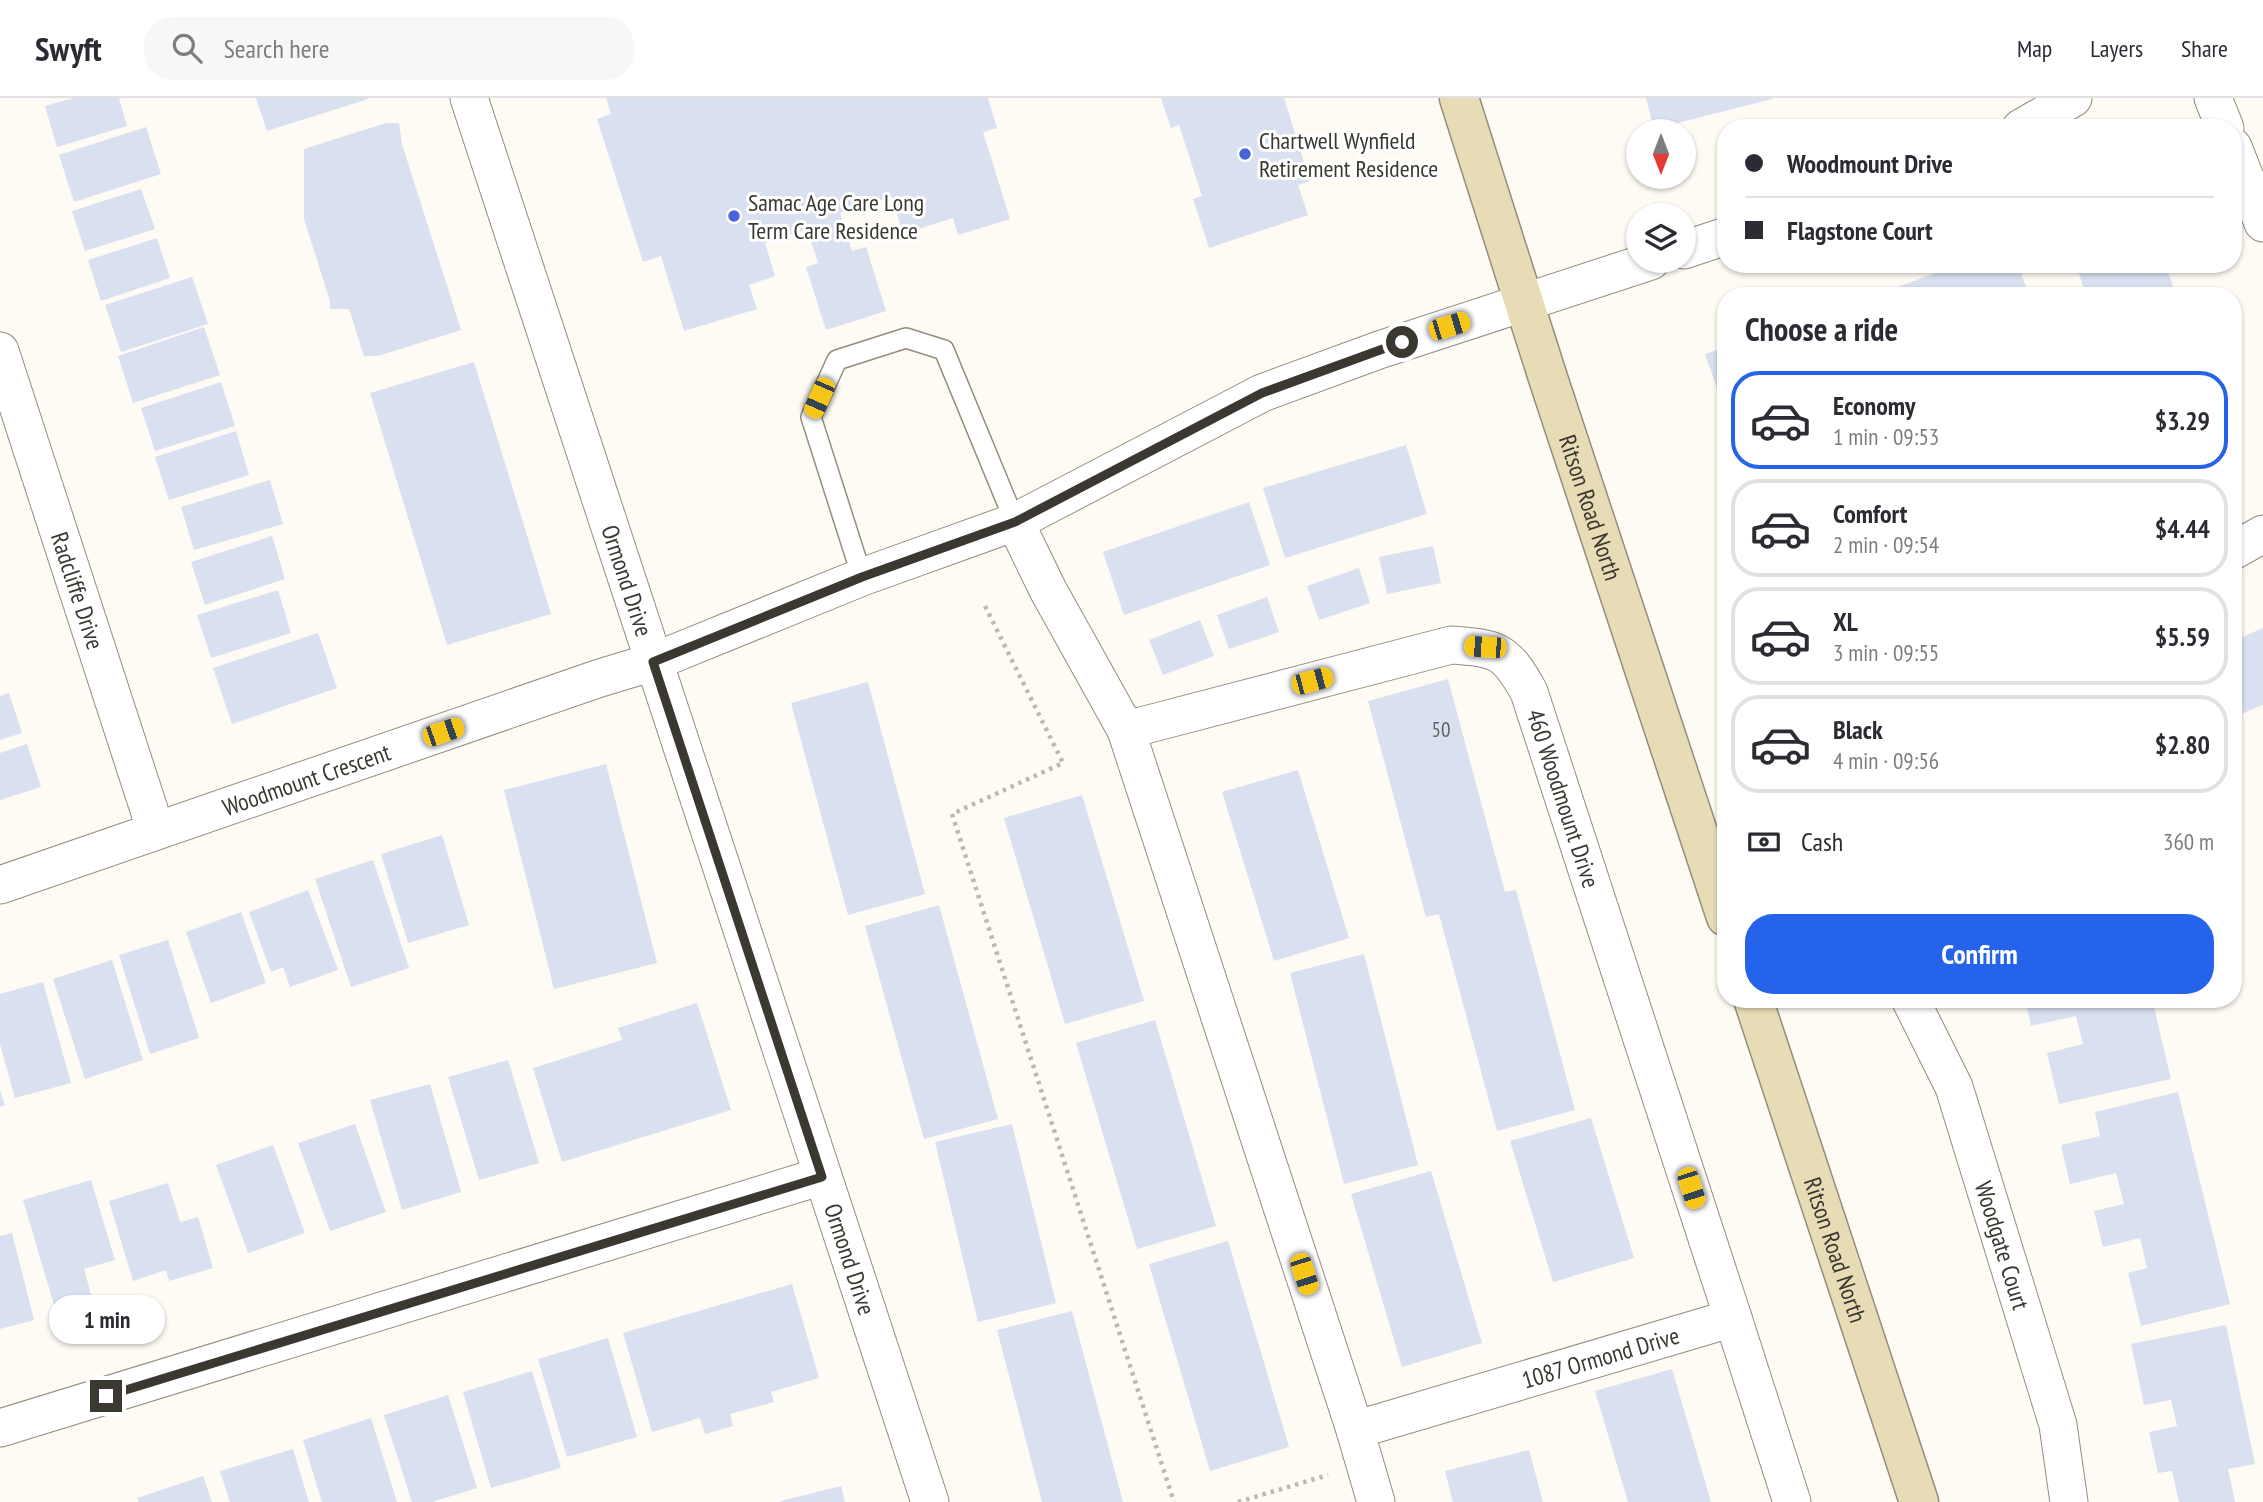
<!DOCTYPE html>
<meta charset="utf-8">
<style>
:root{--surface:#fff;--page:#f7f7f7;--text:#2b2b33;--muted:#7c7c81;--line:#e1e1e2;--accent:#2563eb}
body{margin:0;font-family:"PT Sans Narrow",sans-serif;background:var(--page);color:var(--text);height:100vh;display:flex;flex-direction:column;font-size:26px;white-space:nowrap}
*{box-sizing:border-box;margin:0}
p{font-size:23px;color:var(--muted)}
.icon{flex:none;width:38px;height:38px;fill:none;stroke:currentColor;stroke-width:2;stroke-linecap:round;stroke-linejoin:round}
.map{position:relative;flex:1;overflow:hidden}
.panel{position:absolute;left:1717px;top:189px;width:525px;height:721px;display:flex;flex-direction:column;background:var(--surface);border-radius:28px;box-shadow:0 2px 5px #0004}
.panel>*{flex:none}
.hud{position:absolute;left:1717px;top:21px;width:525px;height:154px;border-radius:28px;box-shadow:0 2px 5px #0004;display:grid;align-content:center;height:154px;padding:0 28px;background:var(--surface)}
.needle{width:46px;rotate:180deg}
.buttons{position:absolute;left:1626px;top:21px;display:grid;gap:14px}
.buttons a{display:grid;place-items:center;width:70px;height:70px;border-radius:50%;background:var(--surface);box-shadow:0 2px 5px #0004;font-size:35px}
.end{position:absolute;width:32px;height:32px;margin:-16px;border:9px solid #3b3831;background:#fff;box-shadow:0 0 0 4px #fff}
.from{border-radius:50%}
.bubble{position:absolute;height:49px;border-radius:24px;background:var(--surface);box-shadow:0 2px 5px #0004;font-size:23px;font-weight:700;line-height:49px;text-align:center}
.car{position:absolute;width:21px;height:42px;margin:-21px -10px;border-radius:9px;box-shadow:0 0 5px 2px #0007;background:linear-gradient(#f5c518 24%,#345 0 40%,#f5c518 0 76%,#345 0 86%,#f5c518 0)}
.hud b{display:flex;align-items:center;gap:24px;height:66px;font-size:26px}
.hud b+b{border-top:2px solid var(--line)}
.hud i{width:18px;height:18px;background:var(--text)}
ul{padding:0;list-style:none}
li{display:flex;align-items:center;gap:21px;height:98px;margin:0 14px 10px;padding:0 14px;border:4px solid var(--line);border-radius:28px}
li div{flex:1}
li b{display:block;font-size:26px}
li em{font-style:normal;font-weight:700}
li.active{border-color:var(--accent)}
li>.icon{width:63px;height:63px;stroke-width:1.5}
h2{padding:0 28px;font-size:32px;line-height:84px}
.pay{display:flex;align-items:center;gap:18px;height:77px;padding:0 28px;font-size:26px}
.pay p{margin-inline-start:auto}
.button{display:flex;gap:14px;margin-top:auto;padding:14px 28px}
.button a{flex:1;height:80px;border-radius:28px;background:var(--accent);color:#fff;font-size:28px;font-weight:700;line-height:80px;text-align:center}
header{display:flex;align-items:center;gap:42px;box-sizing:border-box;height:98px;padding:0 35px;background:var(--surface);border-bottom:2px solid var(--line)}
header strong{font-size:33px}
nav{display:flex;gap:38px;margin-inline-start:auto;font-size:24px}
.search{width:490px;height:63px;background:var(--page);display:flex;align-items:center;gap:18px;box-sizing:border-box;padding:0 24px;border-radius:28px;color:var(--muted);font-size:26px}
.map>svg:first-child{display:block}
.building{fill:#d9e0f0}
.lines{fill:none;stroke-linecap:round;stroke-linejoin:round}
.service-casing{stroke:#948d7e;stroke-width:22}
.minor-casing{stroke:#948d7e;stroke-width:39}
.secondary-casing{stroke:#948d7e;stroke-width:41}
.path{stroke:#bcb9b2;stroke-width:4.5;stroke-dasharray:3.5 5;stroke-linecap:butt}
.service{stroke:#fff;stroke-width:19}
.minor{stroke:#fff;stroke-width:37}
.secondary{stroke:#e8dcb6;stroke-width:38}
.route{stroke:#3b3831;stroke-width:9}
.poi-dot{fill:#4765d9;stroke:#fff;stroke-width:2.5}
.labels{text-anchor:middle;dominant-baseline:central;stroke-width:6;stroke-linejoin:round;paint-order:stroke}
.number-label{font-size:21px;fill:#626261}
.poi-label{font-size:24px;fill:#3b3831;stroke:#fff;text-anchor:start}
.street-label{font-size:24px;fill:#3b3831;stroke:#fff}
</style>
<header>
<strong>Swyft</strong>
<div class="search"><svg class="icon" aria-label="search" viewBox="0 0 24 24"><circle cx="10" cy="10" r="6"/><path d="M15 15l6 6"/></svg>Search here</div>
<nav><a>Map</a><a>Layers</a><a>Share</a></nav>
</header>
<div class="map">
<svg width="2263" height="1404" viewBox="0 0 2263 1404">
<rect width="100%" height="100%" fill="#fefbf4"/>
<g class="building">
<polygon points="73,0 119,0 127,28 57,49 45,8"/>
<polygon points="256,0 368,0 368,1 267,33"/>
<polygon points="606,0 988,0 997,30 983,34 1010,121 958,137 953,120 903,136 892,99 840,115 852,153 866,149 886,213 826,232 806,169 818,165 807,131 765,145 775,178 749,187 757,211 684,233 661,158 643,164 597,21 611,16"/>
<polygon points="1161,0 1284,0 1310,83 1298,87 1308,117 1209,150 1193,101 1202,98 1179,27 1171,30"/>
<polygon points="1646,0 1772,0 1772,1 1654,31"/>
<polygon points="386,25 399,25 402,46 461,232 378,258 364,258 349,211 330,211 330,203 304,121 304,51"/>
<polygon points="146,29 161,76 74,104 59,57"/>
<polygon points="141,91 155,131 85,153 72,113"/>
<polygon points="157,140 170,180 101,203 88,162"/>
<polygon points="1961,166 2018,166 2029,198 1872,198"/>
<polygon points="2076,166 2166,166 2176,198 2086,198"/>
<polygon points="192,179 208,226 121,254 105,207"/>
<polygon points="204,229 220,277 133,305 118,258"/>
<polygon points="1726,249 1726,313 1725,313 1705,256"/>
<polygon points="474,264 551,516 447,547 370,295"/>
<polygon points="221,284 235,328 155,353 141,310"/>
<polygon points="236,333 249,377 169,402 155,359"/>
<polygon points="1406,347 1427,416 1285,460 1263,390"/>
<polygon points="270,382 283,426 194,452 181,409"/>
<polygon points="1249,404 1270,467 1124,517 1103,454"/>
<polygon points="272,438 285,481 205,507 191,464"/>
<polygon points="1433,448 1441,485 1387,496 1379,459"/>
<polygon points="1359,470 1370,505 1319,522 1307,488"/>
<polygon points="278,492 291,535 211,560 197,517"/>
<polygon points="1267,499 1279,534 1229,551 1217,517"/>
<polygon points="1200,522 1214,558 1163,577 1149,542"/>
<polygon points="2263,530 2263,607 2233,619 2233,543"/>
<polygon points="318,535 337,590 232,626 213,570"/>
<polygon points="1448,581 1505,794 1516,792 1575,1012 1497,1033 1439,816 1426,819 1368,603"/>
<polygon points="868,584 925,796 848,817 791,605"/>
<polygon points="9,595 22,635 0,642 0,598"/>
<polygon points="27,646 41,689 0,702 0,655"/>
<polygon points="606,666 657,865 554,891 504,692"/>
<polygon points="1298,672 1349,840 1274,863 1222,694"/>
<polygon points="1082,697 1144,903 1065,926 1004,720"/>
<polygon points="442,737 469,827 408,845 381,756"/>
<polygon points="373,762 409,870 351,889 315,781"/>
<polygon points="308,792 338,872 290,889 283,869 271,874 249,814"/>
<polygon points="939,807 998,1021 924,1041 865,828"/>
<polygon points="241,814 266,885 211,905 186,834"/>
<polygon points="168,842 199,940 150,956 119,857"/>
<polygon points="1364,856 1418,1067 1344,1086 1290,875"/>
<polygon points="112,862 143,962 85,981 53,881"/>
<polygon points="43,884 71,985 15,1000 0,946 0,896"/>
<polygon points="2025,901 2152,901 2171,981 2059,1006 2047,955 2083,946 2076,918 2031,928"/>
<polygon points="697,905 731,1012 562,1064 533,970 622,942 618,930"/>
<polygon points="1155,922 1216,1128 1137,1151 1076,945"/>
<polygon points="508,962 539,1065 479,1082 448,979"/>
<polygon points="430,986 461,1094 402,1112 370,1002"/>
<polygon points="0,992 5,1007 0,1009"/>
<polygon points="2178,994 2230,1206 2141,1228 2128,1175 2147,1170 2140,1140 2103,1149 2094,1113 2124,1106 2116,1075 2070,1086 2061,1047 2100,1038 2095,1014"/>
<polygon points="1591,1020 1634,1160 1553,1184 1510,1043"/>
<polygon points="355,1026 386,1114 330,1133 298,1045"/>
<polygon points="1012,1026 1056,1205 978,1224 935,1044"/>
<polygon points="273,1047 305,1135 248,1155 216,1067"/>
<polygon points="1431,1073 1482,1245 1402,1269 1351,1096"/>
<polygon points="91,1082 115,1162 84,1171 94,1207 57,1217 23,1102"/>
<polygon points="168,1085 180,1124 198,1119 213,1170 169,1183 166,1172 133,1183 109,1103"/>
<polygon points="12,1135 34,1222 0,1231 0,1138"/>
<polygon points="1228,1143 1289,1349 1210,1373 1149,1166"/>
<polygon points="792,1186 819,1280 771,1294 774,1304 730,1316 733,1328 705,1336 700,1320 652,1334 623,1235"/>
<polygon points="1072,1213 1123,1404 1042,1404 1029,1354 997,1232"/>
<polygon points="2226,1227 2255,1366 2228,1371 2235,1404 2179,1404 2172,1373 2158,1375 2149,1334 2177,1328 2171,1302 2144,1307 2131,1246"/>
<polygon points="608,1240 637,1339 567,1359 538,1261"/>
<polygon points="1672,1271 1711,1404 1628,1404 1595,1293"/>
<polygon points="532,1273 561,1370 491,1390 463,1294"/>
<polygon points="448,1297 477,1390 432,1404 412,1404 384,1317"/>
<polygon points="371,1320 397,1404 322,1404 303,1342"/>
<polygon points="293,1351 309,1404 230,1404 220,1373"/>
<polygon points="1529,1352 1543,1404 1453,1404 1445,1373"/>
<polygon points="203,1378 212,1404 139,1404 137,1400"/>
<polygon points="841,1388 845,1404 781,1404 781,1403"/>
</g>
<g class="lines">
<g class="service-casing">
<polyline id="service" points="862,479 811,319 837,262 906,240 944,252 1015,424"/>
</g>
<g class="minor-casing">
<g id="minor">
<path id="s1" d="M469,0L930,1404"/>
<polyline points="2213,0 2225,30"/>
<polyline points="2021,30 2073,0"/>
<polyline points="2233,49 2263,125"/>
<polyline points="1684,152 1726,138"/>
<path id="s2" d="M0,253L156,733"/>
<polyline points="1015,424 1048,492 1126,632 1355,1332"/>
<polyline points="2233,453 2263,436"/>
<path id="s3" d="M1126,632L1451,547C1497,550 1506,552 1529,594L1733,1220"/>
<path id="s4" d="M0,787L600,580L653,564L862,479L1015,424L1262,295L1379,252L1651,163"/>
<path id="s5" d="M1910,901L1954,989L2058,1327L2069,1404"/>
<polyline points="0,1330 822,1078"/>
<path id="s6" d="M1376,1404L1355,1332L1733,1220L1792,1404"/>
</g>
</g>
<g class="secondary-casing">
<g id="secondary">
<path id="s7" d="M1459,0L1547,277L1726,819"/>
<path id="s8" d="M1753,901L1919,1404"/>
</g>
</g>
<g class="path">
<polyline points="985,508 1063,665 952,716 1174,1404"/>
<polyline points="1238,1404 1328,1377"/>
</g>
<use href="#service" class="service"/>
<use href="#minor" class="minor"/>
<use href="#secondary" class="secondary"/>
</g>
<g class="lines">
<polyline class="route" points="106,1298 822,1079 653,564 862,479 1015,424 1262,295 1402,244"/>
</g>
<g class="poi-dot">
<circle cx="1245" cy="56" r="7"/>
<circle cx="734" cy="118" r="7"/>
</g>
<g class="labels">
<g class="number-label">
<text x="1441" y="631">50</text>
</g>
<g class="poi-label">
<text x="1259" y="42">Chartwell Wynfield<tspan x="1259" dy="28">Retirement Residence</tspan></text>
<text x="748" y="104">Samac Age Care Long<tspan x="748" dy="28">Term Care Residence</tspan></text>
</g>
<g class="street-label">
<text stroke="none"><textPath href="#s7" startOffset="430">Ritson Road North</textPath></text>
<text stroke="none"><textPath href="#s1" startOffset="508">Ormond Drive</textPath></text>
<text stroke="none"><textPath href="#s2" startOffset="252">Radcliffe Drive</textPath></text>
<text stroke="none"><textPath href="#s4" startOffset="324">Woodmount Crescent</textPath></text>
<text stroke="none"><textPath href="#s3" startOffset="546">460 Woodmount Drive</textPath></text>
<text stroke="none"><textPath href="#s5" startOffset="264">Woodgate Court</textPath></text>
<text stroke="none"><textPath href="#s8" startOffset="264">Ritson Road North</textPath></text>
<text stroke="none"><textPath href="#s1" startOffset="1222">Ormond Drive</textPath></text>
<text stroke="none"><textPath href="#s6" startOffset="331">1087 Ormond Drive</textPath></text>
</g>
</g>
</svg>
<div class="buttons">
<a><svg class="needle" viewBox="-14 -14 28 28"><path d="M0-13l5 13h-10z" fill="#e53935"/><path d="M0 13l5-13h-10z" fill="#7c7c81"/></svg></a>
<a><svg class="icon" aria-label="layers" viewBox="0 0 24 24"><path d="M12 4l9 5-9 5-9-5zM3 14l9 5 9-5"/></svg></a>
</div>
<i class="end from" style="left:1402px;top:244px"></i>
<i class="end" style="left:106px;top:1298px"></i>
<div class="bubble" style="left:49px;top:1197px;width:116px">1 min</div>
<i class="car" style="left:1449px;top:228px;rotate:73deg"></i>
<i class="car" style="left:819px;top:300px;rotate:204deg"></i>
<i class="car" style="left:1485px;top:549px;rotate:273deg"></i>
<i class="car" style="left:1312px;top:583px;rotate:75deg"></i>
<i class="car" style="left:443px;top:634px;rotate:71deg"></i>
<i class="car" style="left:1691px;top:1090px;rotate:162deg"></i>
<i class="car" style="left:1304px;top:1176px;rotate:162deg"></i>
<div class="hud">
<b><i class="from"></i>Woodmount Drive</b>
<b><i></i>Flagstone Court</b>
</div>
<section class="panel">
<h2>Choose a ride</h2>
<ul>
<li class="active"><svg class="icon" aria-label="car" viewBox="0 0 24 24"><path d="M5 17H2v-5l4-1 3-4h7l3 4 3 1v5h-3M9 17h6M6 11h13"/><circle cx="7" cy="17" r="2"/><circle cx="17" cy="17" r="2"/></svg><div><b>Economy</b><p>1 min · 09:53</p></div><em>$3.29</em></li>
<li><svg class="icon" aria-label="car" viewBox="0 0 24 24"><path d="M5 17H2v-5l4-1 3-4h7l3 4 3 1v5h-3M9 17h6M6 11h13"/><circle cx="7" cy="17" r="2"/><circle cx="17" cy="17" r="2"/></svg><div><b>Comfort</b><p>2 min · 09:54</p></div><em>$4.44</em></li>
<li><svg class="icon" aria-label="car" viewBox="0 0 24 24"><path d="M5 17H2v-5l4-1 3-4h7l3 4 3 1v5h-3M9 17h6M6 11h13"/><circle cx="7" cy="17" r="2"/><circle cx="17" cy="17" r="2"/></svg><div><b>XL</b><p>3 min · 09:55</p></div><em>$5.59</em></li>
<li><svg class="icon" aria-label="car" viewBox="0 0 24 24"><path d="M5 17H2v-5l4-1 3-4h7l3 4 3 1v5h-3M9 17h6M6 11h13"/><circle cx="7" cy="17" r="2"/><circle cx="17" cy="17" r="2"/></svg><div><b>Black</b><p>4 min · 09:56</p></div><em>$2.80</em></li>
</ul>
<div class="pay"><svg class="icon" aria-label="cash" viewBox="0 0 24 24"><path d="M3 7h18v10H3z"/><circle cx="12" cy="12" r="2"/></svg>Cash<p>360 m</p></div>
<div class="button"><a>Confirm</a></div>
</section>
</div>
